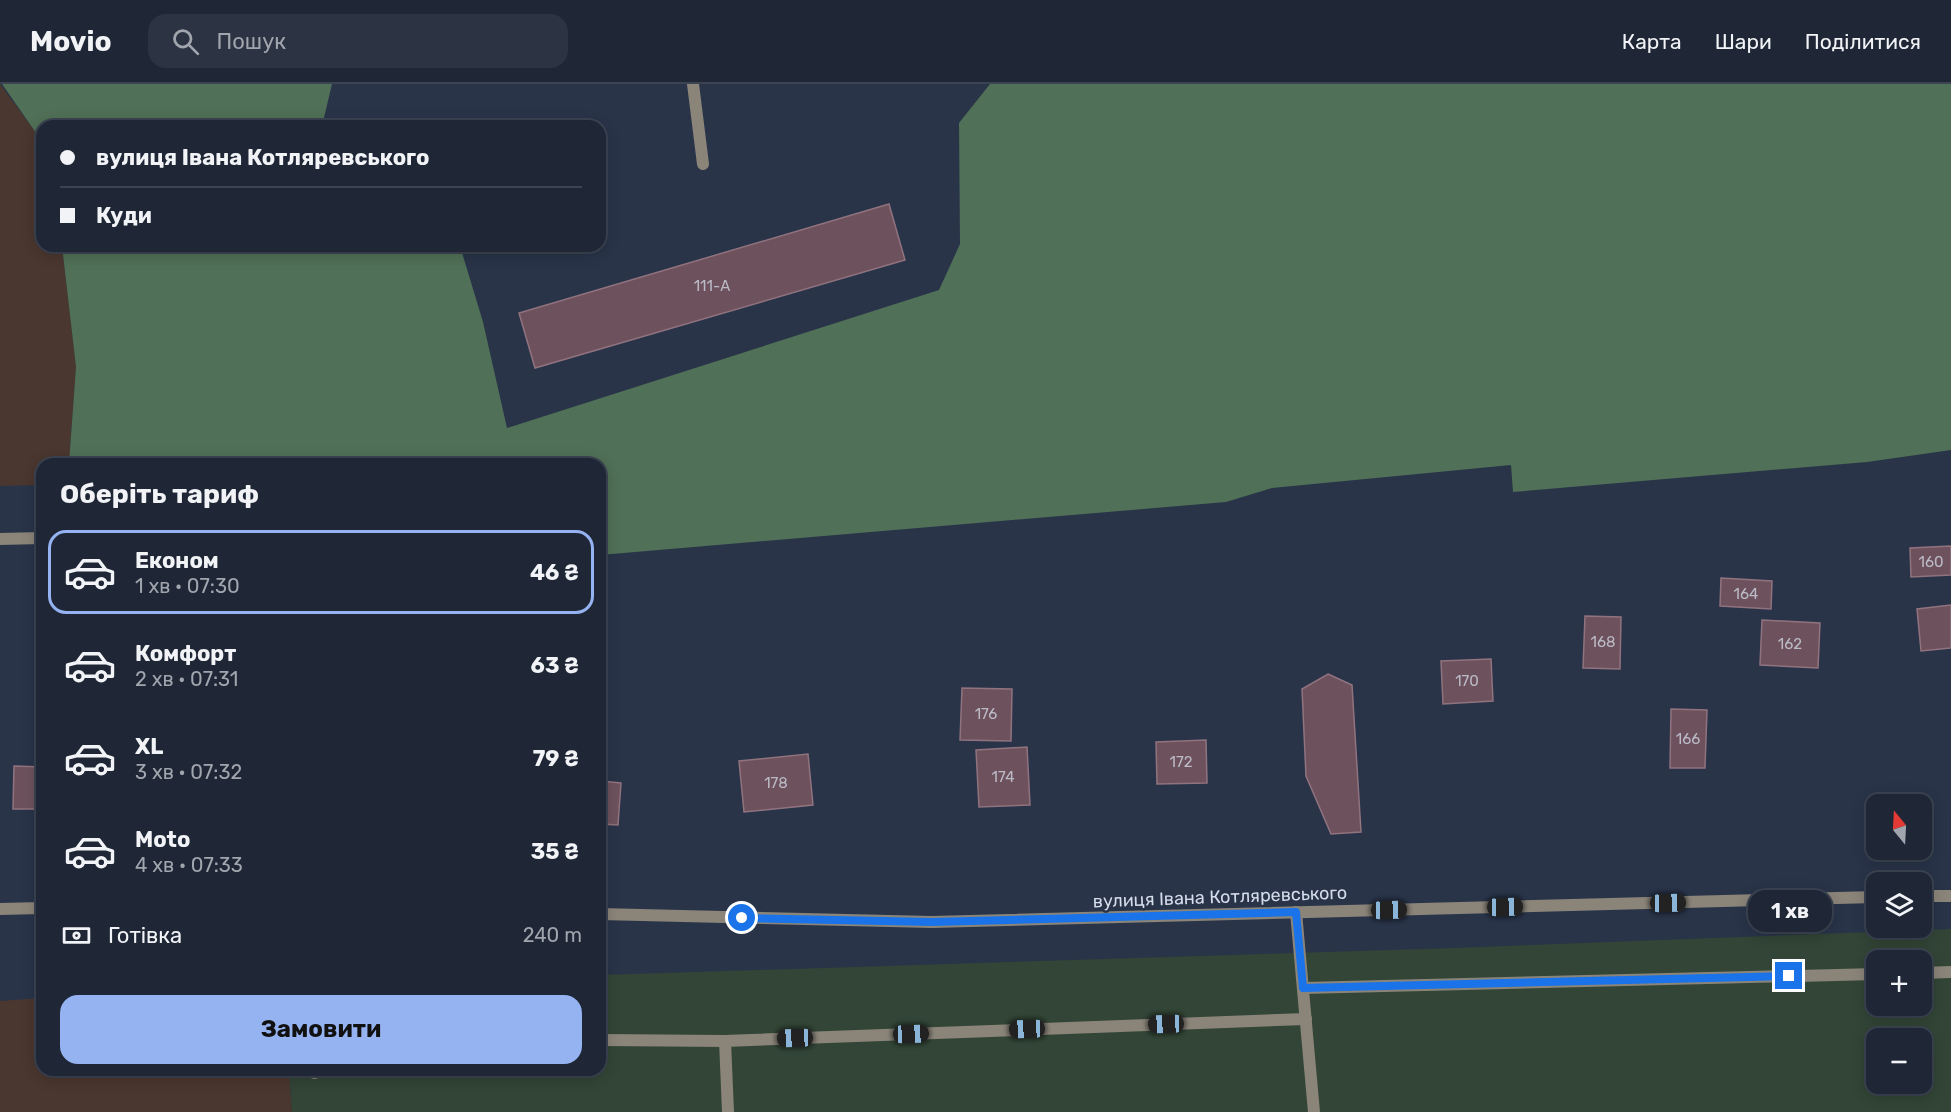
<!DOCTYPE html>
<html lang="uk">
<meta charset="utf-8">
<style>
:root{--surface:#1f2737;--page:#2c3342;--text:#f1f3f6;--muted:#a1a5ad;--line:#3c4452;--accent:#95b2f1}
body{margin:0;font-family:Rubik,sans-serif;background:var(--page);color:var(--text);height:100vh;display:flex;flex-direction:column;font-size:22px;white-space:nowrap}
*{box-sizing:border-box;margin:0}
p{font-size:20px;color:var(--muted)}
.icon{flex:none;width:33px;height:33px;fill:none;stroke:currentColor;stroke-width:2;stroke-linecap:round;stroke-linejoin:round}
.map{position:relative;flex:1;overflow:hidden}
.panel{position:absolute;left:36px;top:374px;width:570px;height:618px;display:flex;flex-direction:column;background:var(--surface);border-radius:18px;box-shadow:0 3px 15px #0003,0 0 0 2px var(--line)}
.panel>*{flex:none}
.guide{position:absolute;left:36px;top:36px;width:570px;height:132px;border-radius:18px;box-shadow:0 3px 15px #0003,0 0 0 2px var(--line);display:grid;align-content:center;height:132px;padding:0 24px;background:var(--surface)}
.needle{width:39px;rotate:342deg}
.buttons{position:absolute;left:1866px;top:710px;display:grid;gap:12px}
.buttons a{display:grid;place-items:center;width:66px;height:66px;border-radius:12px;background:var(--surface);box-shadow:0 3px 15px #0003,0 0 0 2px var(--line);font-size:30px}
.end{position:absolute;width:27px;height:27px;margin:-14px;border:8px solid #1a73e8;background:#fff;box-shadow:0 0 0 3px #fff}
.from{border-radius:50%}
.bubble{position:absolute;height:42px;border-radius:18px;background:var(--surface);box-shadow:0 3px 15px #0003,0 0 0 2px var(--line);font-size:20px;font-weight:700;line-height:42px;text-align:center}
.car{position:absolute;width:18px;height:36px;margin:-18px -9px;border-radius:8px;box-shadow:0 0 4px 2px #0007;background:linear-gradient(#222 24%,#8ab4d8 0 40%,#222 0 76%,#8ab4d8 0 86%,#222 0)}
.guide b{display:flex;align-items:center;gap:21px;height:57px;font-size:22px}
.guide b+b{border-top:2px solid var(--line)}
.guide i{width:15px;height:15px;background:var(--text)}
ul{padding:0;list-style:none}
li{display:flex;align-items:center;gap:18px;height:84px;margin:0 12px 9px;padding:0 12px;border:3px solid transparent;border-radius:18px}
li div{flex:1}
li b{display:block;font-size:22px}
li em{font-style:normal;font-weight:700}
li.current{border-color:var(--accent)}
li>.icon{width:54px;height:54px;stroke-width:1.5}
h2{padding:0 24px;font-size:27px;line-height:72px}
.pay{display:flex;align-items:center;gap:15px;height:66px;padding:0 24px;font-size:22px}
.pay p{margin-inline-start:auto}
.cta{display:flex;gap:12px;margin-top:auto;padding:12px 24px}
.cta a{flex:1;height:69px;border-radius:18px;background:var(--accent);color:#111;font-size:24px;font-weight:700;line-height:69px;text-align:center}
header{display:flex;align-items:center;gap:36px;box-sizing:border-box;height:84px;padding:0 30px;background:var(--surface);border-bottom:2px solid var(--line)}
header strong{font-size:28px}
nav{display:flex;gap:33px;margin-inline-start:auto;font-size:21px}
.search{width:420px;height:54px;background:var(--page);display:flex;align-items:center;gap:15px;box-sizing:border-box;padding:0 21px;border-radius:18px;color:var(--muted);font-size:22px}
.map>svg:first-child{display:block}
.industrial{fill:#4a372f}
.green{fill:#324536;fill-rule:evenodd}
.forest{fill:#507057}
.building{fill:#6d525d;stroke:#90737f;stroke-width:1.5}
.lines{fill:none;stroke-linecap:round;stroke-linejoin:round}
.service{stroke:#8a8479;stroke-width:12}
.minor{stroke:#8a8479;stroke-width:12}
.tertiary{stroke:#8a8479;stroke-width:12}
.route{stroke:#1a73e8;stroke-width:8}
.labels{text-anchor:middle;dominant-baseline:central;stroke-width:5;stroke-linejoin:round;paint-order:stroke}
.number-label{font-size:15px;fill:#bbbac7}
.street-label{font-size:18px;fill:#d5dcea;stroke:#293449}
</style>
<header>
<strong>Movio</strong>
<div class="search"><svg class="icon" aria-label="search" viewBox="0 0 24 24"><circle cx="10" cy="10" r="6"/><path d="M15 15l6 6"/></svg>Пошук</div>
<nav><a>Карта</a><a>Шари</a><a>Поділитися</a></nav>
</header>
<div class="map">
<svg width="1951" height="1028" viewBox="0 0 1951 1028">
<rect width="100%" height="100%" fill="#293449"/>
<g class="industrial">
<polygon points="0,0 34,46 42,62 42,162 62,162 76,283 69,379 42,380 42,401 0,402"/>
<polygon points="42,914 42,986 289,986 292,1028 0,1028 0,917"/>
</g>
<path class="green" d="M1951,845V1028H292L289,986H600V891L1454,864ZM1876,876H1922V921H1876ZM1876,954H1922V999H1876Z"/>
<g class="forest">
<polygon points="2,0 332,0 322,42 42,42 42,62 34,46"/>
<polygon points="990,0 1951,0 1951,366 1867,378 1513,408 1511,381 1272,404 1226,418 600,471 600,380 69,379 76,283 62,162 460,162 483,238 507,344 939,206 960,160 959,39"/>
</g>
<g class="building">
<polygon points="889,120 905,176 535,284 519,229"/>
<polygon points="1951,462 1951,491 1911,493 1910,464"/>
<polygon points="1721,494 1772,497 1771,525 1720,522"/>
<polygon points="1951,521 1951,564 1921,567 1917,525"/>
<polygon points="1585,532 1621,533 1620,585 1583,584"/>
<polygon points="1762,536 1820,539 1818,584 1760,581"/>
<polygon points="1491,575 1493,617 1443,620 1441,577"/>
<polygon points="1328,590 1352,601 1361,748 1331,750 1306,692 1302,605"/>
<polygon points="962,604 1012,605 1011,657 960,656"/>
<polygon points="1671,625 1707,626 1705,684 1670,684"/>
<polygon points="1206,656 1207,699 1157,700 1156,658"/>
<polygon points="1027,663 1030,721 979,723 976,666"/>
<polygon points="808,670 813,721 744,728 739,677"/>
<polygon points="14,682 42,683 42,725 13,725"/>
<polygon points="600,697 621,699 618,741 600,740"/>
</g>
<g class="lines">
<g class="service">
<polyline points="693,0 703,80"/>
<polyline points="1296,828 1314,1028"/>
<polyline points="1922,889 1951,888"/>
<polyline points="1303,904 1876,890"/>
<polyline points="600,956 725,957 1306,935"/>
<polyline points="725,957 728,1028"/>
<polyline points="314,989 323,986"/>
</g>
<polyline class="minor" points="0,825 42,824"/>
<g class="tertiary">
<polyline points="0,455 42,454"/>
<polyline points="1922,812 1951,812"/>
<polyline points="600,830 932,838 1876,813"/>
</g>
</g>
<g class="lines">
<polyline class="route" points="742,834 932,838 1296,828 1303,904 1789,892"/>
</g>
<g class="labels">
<g class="number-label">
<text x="712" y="202">111-А</text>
<text x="1931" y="478">160</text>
<text x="1746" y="510">164</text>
<text x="1603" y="558">168</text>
<text x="1790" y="560">162</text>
<text x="1467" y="597">170</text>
<text x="986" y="630">176</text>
<text x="1688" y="655">166</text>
<text x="1181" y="678">172</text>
<text x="1003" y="693">174</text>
<text x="776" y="699">178</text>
</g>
<g class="street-label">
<text transform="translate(1220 813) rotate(-2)">вулиця Івана Котляревського</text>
</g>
</g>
</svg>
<div class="buttons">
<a><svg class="needle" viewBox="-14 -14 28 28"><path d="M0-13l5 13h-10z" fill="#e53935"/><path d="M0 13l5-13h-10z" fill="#a1a5ad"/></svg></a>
<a><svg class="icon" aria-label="layers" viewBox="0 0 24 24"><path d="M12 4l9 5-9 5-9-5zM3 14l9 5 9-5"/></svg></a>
<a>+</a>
<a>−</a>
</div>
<i class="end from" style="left:742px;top:834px"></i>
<i class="end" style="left:1789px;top:892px"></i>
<div class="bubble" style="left:1748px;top:806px;width:84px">1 хв</div>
<i class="car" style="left:1668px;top:819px;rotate:89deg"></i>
<i class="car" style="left:1505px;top:823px;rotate:89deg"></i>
<i class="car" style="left:1389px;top:826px;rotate:89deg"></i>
<i class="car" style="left:1166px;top:940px;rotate:268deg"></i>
<i class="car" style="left:1027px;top:945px;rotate:268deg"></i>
<i class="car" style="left:911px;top:950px;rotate:88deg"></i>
<i class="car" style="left:795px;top:954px;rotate:268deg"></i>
<div class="guide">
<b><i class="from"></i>вулиця Івана Котляревського</b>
<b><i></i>Куди</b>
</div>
<section class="panel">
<h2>Оберіть тариф</h2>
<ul>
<li class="current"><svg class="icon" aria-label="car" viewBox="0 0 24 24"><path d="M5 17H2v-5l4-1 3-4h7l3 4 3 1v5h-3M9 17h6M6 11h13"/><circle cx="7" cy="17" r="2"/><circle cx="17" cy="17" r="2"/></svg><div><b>Економ</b><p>1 хв · 07:30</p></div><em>46 ₴</em></li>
<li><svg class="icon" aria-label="car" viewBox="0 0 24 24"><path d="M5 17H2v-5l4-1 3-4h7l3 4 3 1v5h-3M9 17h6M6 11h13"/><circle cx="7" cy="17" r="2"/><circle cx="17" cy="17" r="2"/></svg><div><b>Комфорт</b><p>2 хв · 07:31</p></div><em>63 ₴</em></li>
<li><svg class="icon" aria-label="car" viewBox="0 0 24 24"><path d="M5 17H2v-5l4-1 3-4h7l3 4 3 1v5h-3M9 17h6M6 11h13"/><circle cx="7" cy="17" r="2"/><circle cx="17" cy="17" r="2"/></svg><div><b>XL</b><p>3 хв · 07:32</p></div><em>79 ₴</em></li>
<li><svg class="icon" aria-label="car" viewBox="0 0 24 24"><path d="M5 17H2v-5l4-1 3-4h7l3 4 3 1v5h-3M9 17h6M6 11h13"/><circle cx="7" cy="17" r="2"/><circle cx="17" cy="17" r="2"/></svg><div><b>Moto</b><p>4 хв · 07:33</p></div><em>35 ₴</em></li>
</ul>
<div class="pay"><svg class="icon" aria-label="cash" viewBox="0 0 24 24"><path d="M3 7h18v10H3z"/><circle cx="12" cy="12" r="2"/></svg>Готівка<p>240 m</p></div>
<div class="cta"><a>Замовити</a></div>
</section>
</div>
